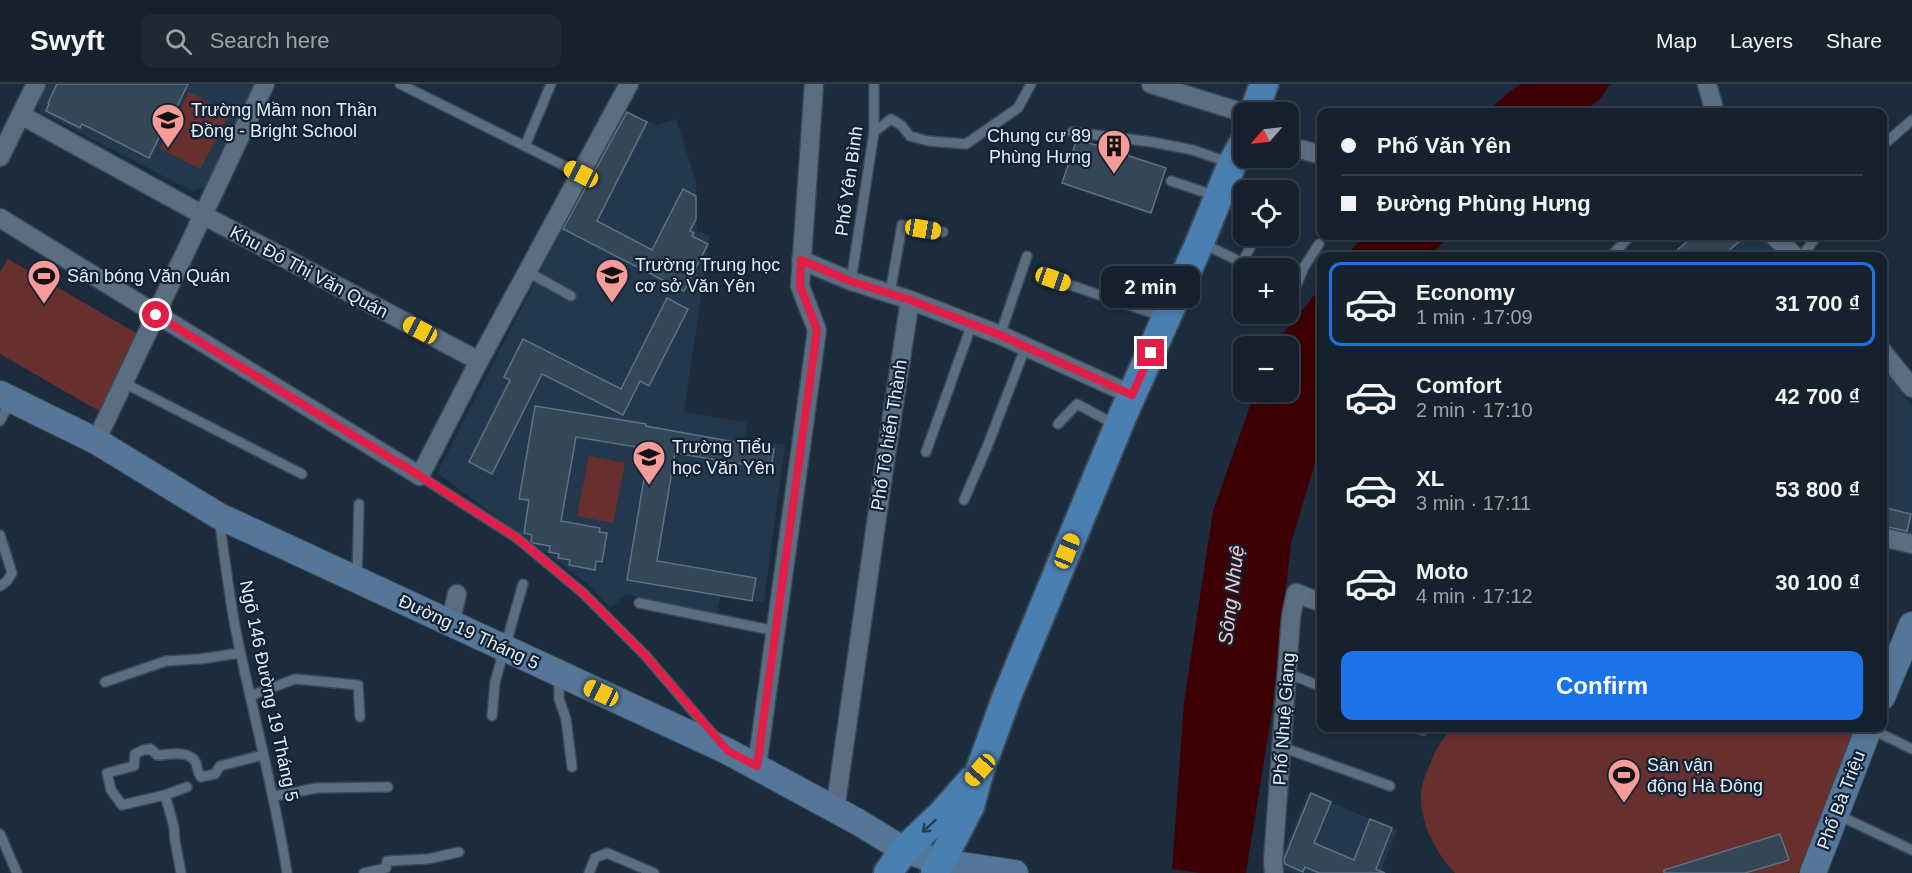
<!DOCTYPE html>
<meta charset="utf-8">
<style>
:root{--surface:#15212d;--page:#1e2935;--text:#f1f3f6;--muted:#9da3aa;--line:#343e49;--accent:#1a73e8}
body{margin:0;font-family:Helvetica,sans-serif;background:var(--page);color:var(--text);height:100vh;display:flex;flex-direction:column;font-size:22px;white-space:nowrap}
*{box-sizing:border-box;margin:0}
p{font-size:20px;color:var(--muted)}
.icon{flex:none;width:33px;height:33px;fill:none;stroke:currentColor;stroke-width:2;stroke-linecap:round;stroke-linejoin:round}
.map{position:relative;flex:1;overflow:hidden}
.panel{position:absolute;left:1317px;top:168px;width:570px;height:480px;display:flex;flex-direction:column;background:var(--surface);border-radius:12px;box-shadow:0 3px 9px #0003,0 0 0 2px var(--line)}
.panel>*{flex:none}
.top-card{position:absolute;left:1317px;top:24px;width:570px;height:132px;border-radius:12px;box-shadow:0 3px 9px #0003,0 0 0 2px var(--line);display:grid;align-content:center;height:132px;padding:0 24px;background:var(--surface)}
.needle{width:39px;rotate:242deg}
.fabs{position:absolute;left:1233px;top:18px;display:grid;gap:12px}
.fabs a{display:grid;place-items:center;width:66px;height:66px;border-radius:12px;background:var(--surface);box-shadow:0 3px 9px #0003,0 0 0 2px var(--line);font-size:30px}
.end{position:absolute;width:27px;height:27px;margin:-14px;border:8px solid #e11d48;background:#fff;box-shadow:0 0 0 3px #fff}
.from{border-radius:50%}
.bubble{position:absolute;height:42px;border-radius:12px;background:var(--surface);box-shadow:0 3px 9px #0003,0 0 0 2px var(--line);font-size:20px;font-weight:700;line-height:42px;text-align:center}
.car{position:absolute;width:18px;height:36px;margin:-18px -9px;border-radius:8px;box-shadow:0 0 4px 2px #0007;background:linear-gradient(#f5c518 24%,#345 0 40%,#f5c518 0 76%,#345 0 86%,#f5c518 0)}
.top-card b{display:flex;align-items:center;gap:21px;height:57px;font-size:22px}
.top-card b+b{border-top:2px solid var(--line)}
.top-card i{width:15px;height:15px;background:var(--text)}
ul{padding:10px 0 0;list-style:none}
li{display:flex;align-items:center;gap:18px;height:84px;margin:0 12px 9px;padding:0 12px;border:3px solid transparent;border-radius:12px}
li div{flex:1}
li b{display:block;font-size:22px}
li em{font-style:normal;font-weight:700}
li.current{border-color:var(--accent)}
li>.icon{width:54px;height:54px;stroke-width:1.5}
.action{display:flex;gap:12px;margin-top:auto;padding:12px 24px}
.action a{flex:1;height:69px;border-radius:12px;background:var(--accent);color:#fff;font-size:24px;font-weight:700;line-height:69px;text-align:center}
header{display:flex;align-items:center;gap:36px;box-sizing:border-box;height:84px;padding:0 30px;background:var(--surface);border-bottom:2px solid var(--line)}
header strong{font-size:28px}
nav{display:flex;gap:33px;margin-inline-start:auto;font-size:21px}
.search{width:420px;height:54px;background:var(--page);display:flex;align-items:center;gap:15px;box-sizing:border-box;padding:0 21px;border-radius:12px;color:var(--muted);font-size:22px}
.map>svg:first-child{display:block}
.built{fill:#23384d}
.green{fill:#67302f}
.water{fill:#3c0005}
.building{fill:#354657;stroke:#607285;stroke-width:1.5}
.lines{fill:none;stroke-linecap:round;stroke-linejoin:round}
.lane-casing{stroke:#3b4957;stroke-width:12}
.street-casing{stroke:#3b4957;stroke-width:21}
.secondary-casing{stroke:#3b4957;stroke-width:28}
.primary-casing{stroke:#3b4957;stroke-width:32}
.lane{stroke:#5b6d80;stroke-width:9}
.street{stroke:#5b6d80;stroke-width:18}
.secondary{stroke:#537699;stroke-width:26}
.primary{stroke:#4a7fb2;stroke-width:28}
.oneway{stroke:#233e58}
.route{stroke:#e11d48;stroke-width:8}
.labels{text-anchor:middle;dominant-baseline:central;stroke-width:4.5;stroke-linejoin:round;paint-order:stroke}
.poi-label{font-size:18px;fill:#e5effa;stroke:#122232;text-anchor:start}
.street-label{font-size:18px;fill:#e5effa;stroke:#122232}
.water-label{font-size:20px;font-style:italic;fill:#fcc9c6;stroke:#122232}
</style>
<header>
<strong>Swyft</strong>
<div class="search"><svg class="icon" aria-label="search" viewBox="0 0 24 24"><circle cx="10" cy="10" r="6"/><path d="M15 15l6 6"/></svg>Search here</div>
<nav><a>Map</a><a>Layers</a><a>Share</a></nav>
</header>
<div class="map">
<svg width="1912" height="789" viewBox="0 0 1912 789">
<rect width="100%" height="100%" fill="#1c2c3c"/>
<g class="built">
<polygon points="46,0 254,0 207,102 192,107 40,28 37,19"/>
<polygon points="623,26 656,41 676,35 696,97 697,147 710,151 684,328 747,339 745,354 785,361 764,518 721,512 716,530 626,510 610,524 587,499 437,389"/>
<polygon points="1691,152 1762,152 1782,172 1670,172"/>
<polygon points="1882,283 1912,322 1912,455 1883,447"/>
<polygon points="1308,709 1397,746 1380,789 1293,789 1280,784 1280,776"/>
</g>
<g class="green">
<polygon points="189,8 230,29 200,85 160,64"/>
<polygon points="8,175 145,254 106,331 0,270 0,188"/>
<polygon points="589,372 625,379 613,439 577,432"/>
<path d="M1453,644H1858L1798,789H1455C1436,768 1420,740 1421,710C1421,699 1427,688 1431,678C1436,665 1443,653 1453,644Z"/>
</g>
<g class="water">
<polygon points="1521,0 1610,0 1601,14 1584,28 1487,28 1509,8"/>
<polygon points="1363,152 1450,152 1429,172 1346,172"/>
<polygon points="1321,203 1321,359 1291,459 1272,627 1246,789 1200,789 1172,785 1184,618 1213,427 1255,308 1288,308 1288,262 1273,262"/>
</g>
<g class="building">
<polygon points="57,0 188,0 172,33 170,31 149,74 82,40 80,44 46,27 49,20 48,19"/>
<polygon points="627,28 647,38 597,137 652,166 683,105 696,112 696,135 690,147 694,149 692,152 708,160 684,207 563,145"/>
<polygon points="1077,55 1166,84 1151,129 1062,99"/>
<polygon points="1694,152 1746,152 1722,172 1670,172"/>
<polygon points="667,214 688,225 649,302 640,297 623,331 542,290 492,390 469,378 510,296 504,293 523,255 621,305"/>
<polygon points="535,322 646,340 646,342 774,365 771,385 675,369 657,477 756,494 752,517 627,496 649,365 576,353 561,437 600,444 599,448 607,449 602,478 596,477 595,486 569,481 570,476 558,474 559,470 549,468 550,462 533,459 531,457 532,451 524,449 529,416 519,415"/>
<polygon points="1882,423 1911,430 1907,447 1882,442"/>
<polygon points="1311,709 1331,718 1314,759 1354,776 1370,735 1392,744 1376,785 1385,789 1319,789 1305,783 1303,788 1285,780 1284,775"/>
<polygon points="1780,750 1789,776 1745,789 1664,789 1664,786"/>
</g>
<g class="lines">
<g class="lane-casing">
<g id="lane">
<polyline points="400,0 581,90"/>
<polyline points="874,48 891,35 901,41 910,52 928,57 966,60 1018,24 1031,0"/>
<polyline points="1072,48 1152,58 1193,66 1230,79"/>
<polyline points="525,62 551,0"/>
<polyline points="1882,62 1912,36"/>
<polyline points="1171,97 1216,112"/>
<polyline points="1202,159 1253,184"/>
<polyline points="1611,172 1630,152"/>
<polyline points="1802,172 1817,152"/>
<polyline points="1242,179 1256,152"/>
<polyline points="528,188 571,212"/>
<polyline points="1053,195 1164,233"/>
<polyline points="851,197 874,48 874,0"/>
<polyline points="1288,205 1294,207 1304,183 1319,160"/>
<polyline points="890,209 902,141 943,148"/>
<polyline points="1000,251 1027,172"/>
<polyline points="124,299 302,390"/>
<polyline points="0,337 10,318"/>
<polyline points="1058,340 1077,320 1116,341"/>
<polyline points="926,368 972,240"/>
<polyline points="420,392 517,454 583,509 645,571 716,654"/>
<polyline points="964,416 987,363 1026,262"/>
<path d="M219,435C225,474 229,514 237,552C253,631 275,709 287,789"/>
<polyline points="0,451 12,489 7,497 0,502"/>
<polyline points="357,494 359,420"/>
<polyline points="639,519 776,547"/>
<polyline points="1287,589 1322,603"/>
<polyline points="559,593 559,615 566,635 572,683"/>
<polyline points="105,598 166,577 200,575 240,569"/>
<polyline points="250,612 295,595 358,601 360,633"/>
<polyline points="492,632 495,598 523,500"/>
<polyline points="1416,644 1423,646"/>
<polyline points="1871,645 1912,665"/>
<polyline points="1282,663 1390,702"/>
<polyline points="165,711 187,703"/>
<polyline points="274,712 317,704 388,703"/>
<polyline points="1838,731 1912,766"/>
<polyline points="0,750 17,789"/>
<path d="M181,789L175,757L174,743L165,711L122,721L111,706L107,689L134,682L135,670L143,666L151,665L157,671C168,671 189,665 196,679C198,685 197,688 201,693L215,690L220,682L263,671"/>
<polyline points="364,789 386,784 387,777 428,775 459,768"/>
<polyline points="589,789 595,774 607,769 654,789"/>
</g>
</g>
<g class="street-casing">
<g id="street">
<polyline points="1151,0 1244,29"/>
<polyline points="1707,0 1715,28"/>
<polyline points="21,31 203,131 479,277"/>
<polyline points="1288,62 1322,71"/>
<polyline points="0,73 36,0"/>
<polyline points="0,134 420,392 479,277 629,0"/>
<polyline points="1774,152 1795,172"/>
<polyline points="801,176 851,197 910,216 1000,251 1132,311"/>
<polyline points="1882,267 1912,304"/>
<polyline points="96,357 265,0"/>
<polyline points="1882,453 1912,460"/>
<polyline points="450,540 457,510"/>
<polyline points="757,682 817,246 800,202 814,0"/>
<polyline points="835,726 883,391 910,216"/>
<polyline points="1274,789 1273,777 1291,533 1296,509 1322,519"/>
</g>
</g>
<g class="secondary-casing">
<g id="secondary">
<polyline points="0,310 96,357 219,432 727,667 858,738 904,766 941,778 1015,789"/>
<polyline points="1882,613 1912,541"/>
<polyline points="1813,789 1869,644"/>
</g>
</g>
<g class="primary-casing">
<g id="primary">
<polyline points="1254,28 1264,0"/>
<polyline points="888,789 904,766 942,730 971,697"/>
<polyline points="935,789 970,722 980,686 1007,612 1122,333 1200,158 1232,80 1244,58"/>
</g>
</g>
<use href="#lane" class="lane"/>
<use href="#street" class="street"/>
<use href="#secondary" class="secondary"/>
<use href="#primary" class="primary"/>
</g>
<defs><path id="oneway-shaft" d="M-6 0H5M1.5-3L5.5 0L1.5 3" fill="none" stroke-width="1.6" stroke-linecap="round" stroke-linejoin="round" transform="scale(1.5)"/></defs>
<use class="oneway" href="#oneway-shaft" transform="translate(929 742) rotate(137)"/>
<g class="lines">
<polyline class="route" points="156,231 420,392 517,454 583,509 645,571 728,667 757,682 817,246 800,202 801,176 850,197 910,216 1000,251 1132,311 1151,269"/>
</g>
<defs>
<g id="school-pin" transform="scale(1.725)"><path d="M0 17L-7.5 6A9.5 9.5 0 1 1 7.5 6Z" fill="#f59b98" stroke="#122232"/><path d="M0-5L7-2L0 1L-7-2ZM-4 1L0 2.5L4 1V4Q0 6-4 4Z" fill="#111"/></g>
<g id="building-pin" transform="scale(1.725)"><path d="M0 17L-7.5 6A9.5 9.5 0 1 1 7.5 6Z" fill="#f59b98" stroke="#122232"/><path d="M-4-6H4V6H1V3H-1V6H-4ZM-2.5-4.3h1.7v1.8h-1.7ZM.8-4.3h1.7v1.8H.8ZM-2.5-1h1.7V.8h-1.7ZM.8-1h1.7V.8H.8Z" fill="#111"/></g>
<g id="stadium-pin" transform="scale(1.725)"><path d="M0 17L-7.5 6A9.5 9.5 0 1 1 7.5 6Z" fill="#f59b98" stroke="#122232"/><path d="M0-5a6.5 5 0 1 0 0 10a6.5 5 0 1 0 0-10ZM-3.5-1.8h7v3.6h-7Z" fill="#111"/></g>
</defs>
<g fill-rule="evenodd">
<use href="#school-pin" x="168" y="36"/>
<use href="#building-pin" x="1114" y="62"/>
<use href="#school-pin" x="612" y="191"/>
<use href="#stadium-pin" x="44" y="192"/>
<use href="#school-pin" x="649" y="373"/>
<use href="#stadium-pin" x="1624" y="691"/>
</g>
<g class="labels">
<g class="poi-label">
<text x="191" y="26">Trường Mầm non Thần<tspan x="191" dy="21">Đồng - Bright School</tspan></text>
<text x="1091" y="52" text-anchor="end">Chung cư 89<tspan x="1091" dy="21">Phùng Hưng</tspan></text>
<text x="635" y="181">Trường Trung học<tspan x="635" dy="21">cơ sở Văn Yên</tspan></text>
<text x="67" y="192">Sân bóng Văn Quán</text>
<text x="672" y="363">Trường Tiểu<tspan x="672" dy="21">học Văn Yên</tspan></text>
<text x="1647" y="681">Sân vận<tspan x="1647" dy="21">động Hà Đông</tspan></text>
</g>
<g class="street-label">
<text transform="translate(849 97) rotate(-82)">Phố Yên Bình</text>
<text transform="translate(309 188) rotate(28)">Khu Đô Thị Văn Quán</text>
<text transform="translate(889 351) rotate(-81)">Phố Tô hiến Thành</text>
<text transform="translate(469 548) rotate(25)">Đường 19 Tháng 5</text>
<text transform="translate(269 607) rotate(78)">Ngõ 146 Đường 19 Tháng 5</text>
<text transform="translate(1284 635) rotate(-86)">Phố Nhuệ Giang</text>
<text transform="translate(1841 716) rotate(-69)">Phố Bà Triệu</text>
</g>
<g class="water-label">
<text transform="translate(1231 511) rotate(-83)">Sông Nhuệ</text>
</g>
</g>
</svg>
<div class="fabs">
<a><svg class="needle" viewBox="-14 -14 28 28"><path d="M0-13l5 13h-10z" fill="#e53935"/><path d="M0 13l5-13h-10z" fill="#9da3aa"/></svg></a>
<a><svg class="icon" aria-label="locate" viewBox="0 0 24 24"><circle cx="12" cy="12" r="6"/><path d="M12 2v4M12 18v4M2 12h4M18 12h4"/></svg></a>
<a>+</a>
<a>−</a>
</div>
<i class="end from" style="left:156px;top:231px"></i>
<i class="end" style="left:1151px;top:269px"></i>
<div class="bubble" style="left:1101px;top:182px;width:99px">2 min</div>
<i class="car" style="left:581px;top:90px;rotate:297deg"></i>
<i class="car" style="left:923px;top:145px;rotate:99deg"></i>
<i class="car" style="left:1053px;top:195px;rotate:109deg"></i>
<i class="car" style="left:420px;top:246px;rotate:298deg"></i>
<i class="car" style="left:1067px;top:467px;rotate:22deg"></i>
<i class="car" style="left:601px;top:609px;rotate:295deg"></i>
<i class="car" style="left:980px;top:686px;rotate:221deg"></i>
<div class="top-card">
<b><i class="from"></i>Phố Văn Yên</b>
<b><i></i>Đường Phùng Hưng</b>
</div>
<section class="panel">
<ul>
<li class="current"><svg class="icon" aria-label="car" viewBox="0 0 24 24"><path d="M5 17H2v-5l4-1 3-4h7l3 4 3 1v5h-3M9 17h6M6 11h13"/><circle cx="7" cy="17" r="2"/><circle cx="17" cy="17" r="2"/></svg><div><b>Economy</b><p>1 min · 17:09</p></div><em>31 700 ₫</em></li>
<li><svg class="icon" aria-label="car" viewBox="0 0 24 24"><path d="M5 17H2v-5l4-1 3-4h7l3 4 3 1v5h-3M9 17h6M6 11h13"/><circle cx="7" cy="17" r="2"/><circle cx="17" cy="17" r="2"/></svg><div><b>Comfort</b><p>2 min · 17:10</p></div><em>42 700 ₫</em></li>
<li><svg class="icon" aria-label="car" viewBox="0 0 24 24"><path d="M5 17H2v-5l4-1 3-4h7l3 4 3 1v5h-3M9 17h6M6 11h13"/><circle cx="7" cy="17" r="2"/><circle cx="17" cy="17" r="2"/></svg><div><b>XL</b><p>3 min · 17:11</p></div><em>53 800 ₫</em></li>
<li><svg class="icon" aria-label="car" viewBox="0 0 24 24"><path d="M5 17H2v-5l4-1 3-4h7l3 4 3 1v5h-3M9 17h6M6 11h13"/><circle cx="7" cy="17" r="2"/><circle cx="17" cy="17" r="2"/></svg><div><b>Moto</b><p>4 min · 17:12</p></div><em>30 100 ₫</em></li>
</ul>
<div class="action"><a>Confirm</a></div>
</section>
</div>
